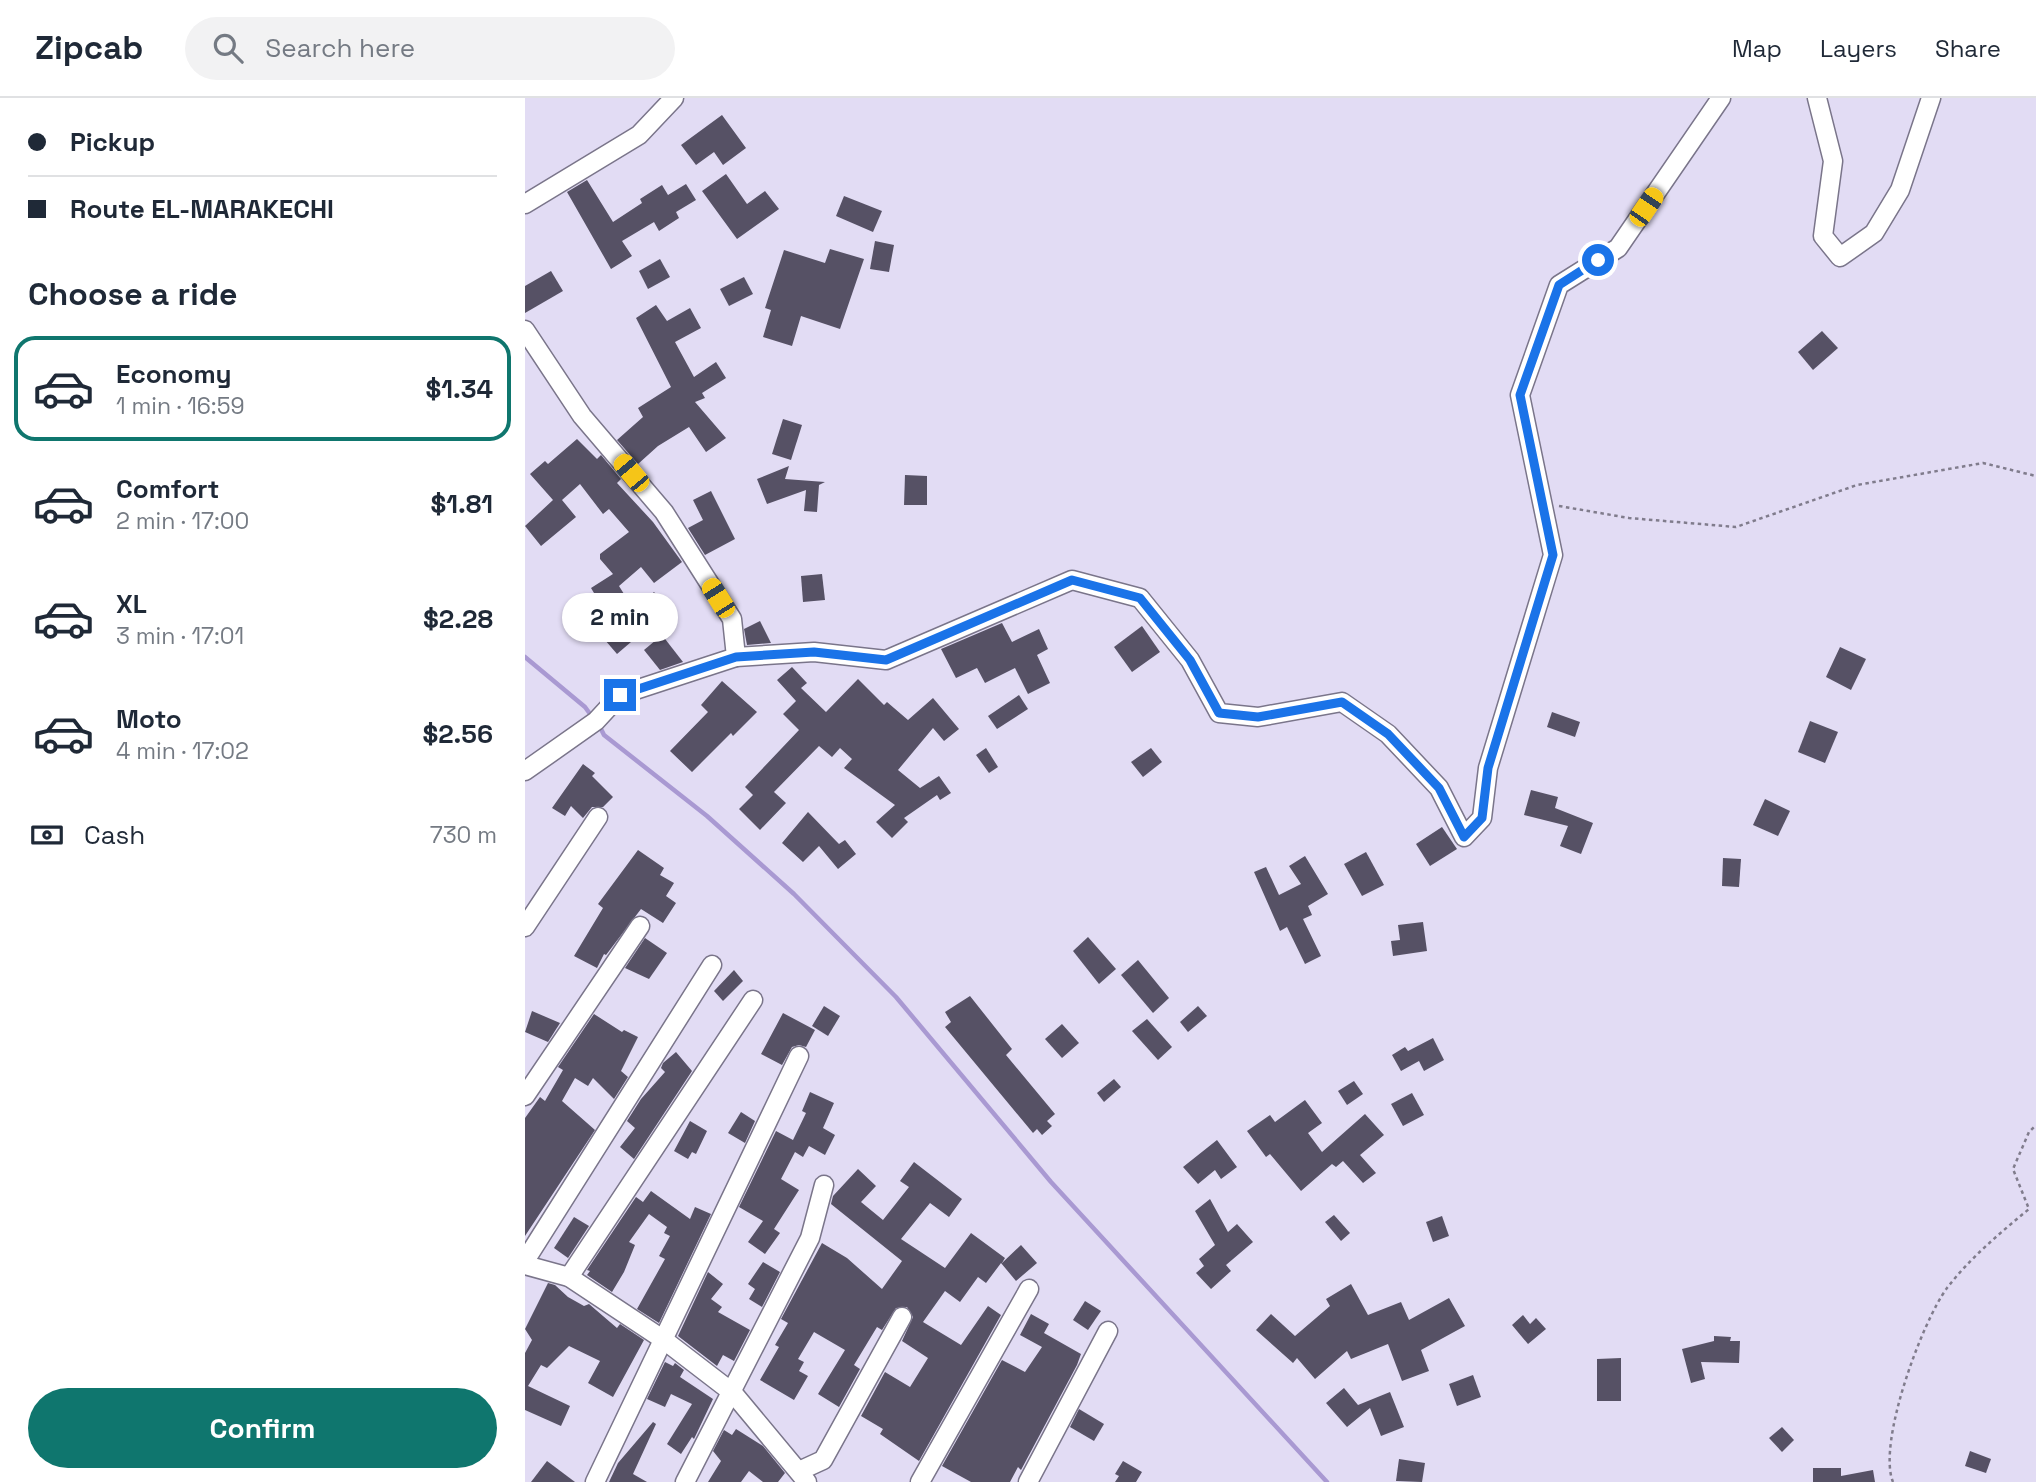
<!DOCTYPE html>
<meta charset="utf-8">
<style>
:root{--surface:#fff;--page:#f2f2f3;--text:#1f2937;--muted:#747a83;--line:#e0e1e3;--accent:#0f766e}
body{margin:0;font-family:"Space Grotesk",sans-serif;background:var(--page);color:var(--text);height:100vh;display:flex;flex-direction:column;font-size:26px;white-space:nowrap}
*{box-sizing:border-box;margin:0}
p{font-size:23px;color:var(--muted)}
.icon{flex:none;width:38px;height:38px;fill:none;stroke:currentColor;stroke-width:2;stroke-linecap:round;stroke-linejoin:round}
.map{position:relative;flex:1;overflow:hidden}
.sheet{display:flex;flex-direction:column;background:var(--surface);width:525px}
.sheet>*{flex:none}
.top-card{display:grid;align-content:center;height:154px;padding:0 28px;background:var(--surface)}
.end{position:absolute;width:32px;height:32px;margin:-16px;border:9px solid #1a73e8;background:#fff;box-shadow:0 0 0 4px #fff}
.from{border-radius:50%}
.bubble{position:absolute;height:49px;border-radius:24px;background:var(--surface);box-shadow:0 2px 5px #0004;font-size:23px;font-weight:800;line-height:49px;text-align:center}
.car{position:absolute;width:21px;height:42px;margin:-21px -10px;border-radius:9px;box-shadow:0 0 5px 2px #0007;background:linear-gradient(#f5c518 24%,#345 0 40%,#f5c518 0 76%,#345 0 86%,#f5c518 0)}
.top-card b{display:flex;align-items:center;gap:24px;height:66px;font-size:26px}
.top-card b+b{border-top:2px solid var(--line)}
.top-card i{width:18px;height:18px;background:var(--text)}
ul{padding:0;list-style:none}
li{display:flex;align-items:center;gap:21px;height:105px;margin:0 14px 10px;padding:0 14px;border:4px solid transparent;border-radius:21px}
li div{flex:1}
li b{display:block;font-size:26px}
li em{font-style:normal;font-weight:800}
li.current{border-color:var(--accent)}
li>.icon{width:63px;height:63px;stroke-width:1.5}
h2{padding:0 28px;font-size:32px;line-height:84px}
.pay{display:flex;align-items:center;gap:18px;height:77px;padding:0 28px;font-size:26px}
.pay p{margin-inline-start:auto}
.primary-button{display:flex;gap:14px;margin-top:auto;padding:14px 28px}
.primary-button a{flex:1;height:80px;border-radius:42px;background:var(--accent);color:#fff;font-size:28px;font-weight:800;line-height:80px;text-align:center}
header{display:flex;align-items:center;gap:42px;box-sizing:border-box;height:98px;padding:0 35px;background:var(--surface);border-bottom:2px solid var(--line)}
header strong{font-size:33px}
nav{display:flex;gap:38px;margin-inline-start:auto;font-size:24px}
.search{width:490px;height:63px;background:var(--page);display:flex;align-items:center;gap:18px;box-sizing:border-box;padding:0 24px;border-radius:38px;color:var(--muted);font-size:26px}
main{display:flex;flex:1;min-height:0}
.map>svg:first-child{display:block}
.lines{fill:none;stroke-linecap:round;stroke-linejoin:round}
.stream{stroke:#a999d2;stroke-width:4.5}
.building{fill:#565165}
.minor-casing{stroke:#7a758a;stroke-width:21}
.path{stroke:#807c8c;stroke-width:2.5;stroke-dasharray:3.5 3.5;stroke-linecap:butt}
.minor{stroke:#fff;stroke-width:18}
.route{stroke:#1a73e8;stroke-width:9}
</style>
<header>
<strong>Zipcab</strong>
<div class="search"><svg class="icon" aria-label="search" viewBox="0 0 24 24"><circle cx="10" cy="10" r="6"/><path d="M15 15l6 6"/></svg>Search here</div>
<nav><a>Map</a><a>Layers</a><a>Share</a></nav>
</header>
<main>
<section class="sheet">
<div class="top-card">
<b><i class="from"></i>Pickup</b>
<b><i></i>Route EL-MARAKECHI</b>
</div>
<h2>Choose a ride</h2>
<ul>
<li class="current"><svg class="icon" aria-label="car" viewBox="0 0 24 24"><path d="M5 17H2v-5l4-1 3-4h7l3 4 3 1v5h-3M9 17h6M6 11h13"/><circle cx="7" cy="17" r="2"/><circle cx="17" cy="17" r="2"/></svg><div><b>Economy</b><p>1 min · 16:59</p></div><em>$1.34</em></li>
<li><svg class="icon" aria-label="car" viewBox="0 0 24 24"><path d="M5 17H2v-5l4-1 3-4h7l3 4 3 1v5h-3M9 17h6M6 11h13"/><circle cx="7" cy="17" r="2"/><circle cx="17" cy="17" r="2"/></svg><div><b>Comfort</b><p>2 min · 17:00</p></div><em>$1.81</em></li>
<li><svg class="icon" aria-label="car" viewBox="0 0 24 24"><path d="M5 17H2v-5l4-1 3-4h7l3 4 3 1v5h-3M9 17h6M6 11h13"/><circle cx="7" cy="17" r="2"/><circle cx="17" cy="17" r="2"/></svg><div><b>XL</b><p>3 min · 17:01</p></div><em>$2.28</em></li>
<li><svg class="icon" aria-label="car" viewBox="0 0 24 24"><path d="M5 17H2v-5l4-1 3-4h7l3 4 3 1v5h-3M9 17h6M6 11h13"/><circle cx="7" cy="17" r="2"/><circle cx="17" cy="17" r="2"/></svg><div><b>Moto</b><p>4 min · 17:02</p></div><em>$2.56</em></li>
</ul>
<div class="pay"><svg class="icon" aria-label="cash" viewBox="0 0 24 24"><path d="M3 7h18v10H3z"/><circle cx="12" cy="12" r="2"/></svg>Cash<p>730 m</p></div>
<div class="primary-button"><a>Confirm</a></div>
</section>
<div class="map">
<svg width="1511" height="1384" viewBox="0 0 1511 1384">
<rect width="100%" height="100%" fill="#e2dcf4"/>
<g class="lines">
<g class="stream">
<polyline points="0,559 60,609 68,620"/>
<polyline points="74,627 79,637 182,718 269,796 371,899 526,1084 802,1384"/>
</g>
</g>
<g class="building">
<polygon points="197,17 221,50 198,67 189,54 171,67 156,47"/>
<polygon points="201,76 222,106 240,93 254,111 212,141 177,93"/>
<polygon points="62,82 88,124 117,105 115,101 137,87 143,97 161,86 171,102 151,114 154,120 134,133 129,124 97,143 107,158 86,171 42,94"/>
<polygon points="319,98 357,113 348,134 311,118"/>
<polygon points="350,143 369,147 364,174 345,171"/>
<polygon points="305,151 339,161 315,231 276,218 267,248 238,239 246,212 240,210 259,152 300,165"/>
<polygon points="135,161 145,179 123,191 114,173"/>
<polygon points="26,173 38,193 0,215 0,188"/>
<polygon points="219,179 228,196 204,208 195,191"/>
<polygon points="131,207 142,223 165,210 176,230 150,244 169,279 191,264 201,280 177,295 180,300 170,304 201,340 181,354 164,329 133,348 113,366 92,342 118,319 113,310 146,289 111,220"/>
<polygon points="1297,233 1313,250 1288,272 1273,254"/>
<polygon points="258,321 277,327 266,362 247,356"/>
<polygon points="52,341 72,361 76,357 96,381 92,385 128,424 157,464 129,485 116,469 94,488 99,496 78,510 66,490 88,476 75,461 75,456 104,434 84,411 78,416 55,386 37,402 51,419 16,448 0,428 28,402 5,376 20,363 23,366"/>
<polygon points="264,368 260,381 300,384 294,387 292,414 279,413 281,392 242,406 232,381"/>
<polygon points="380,377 402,378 402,407 379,407"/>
<polygon points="186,393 210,441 180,457 163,430 178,422 168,402"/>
<polygon points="297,476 300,502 278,504 276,478"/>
<polygon points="129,494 147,515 131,528 114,508"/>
<polygon points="89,523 106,544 92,556 74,535"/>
<polygon points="235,523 246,545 222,547 219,531"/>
<polygon points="477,525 487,544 514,531 523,551 512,557 525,585 503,596 490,570 460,585 452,570 431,580 416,551"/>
<polygon points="617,528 635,554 607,574 589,549"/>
<polygon points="137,537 158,564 135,572 119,552"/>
<polygon points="1315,549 1341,561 1326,592 1301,579"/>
<polygon points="267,569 282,585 276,590 301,614 333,581 359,607 362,604 383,622 408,600 434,631 419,643 408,630 373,672 395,690 414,678 426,695 415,702 412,697 379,720 383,724 367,740 351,724 370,707 319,670 327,661 315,650 307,659 294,648 249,694 261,705 235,732 214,711 228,697 220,689 274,632 258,616 271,603 252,582"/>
<polygon points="197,583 232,614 208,638 206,635 167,674 145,653 183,614 176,607"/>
<polygon points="494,597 503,611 472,631 463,618"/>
<polygon points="1027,614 1055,624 1050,639 1022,629"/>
<polygon points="1285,623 1313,634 1300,665 1273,654"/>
<polygon points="461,650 473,669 464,675 451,657"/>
<polygon points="626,650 637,664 618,679 606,664"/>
<polygon points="58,666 70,675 67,678 88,699 78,709 67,709 58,720 46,708 40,718 27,710"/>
<polygon points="1006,692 1033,699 1030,710 1068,725 1056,756 1035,748 1043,728 999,717"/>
<polygon points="1240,701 1265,713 1253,738 1228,727"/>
<polygon points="283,714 314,746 320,742 331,756 313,771 294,748 278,764 257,745"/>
<polygon points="917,729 932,751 905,768 891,746"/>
<polygon points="113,752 139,770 135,777 149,785 141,798 151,805 138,825 116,811 81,857 79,856 72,870 49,858 78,810 73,806"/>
<polygon points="841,754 859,787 837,798 819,766"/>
<polygon points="780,758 803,796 783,808 787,817 778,821 796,858 780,866 762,829 755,833 729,774 741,769 754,797 776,786 764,768"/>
<polygon points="1198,760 1216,761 1214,789 1197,788"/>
<polygon points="898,824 902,853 868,858 866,843 875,842 873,827"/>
<polygon points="563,839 591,871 574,886 548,853"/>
<polygon points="120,840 142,855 124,881 100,870"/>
<polygon points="613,862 644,900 628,915 596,877"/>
<polygon points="209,872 218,883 198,903 189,893"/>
<polygon points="445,898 487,951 481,957 530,1016 522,1023 527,1028 517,1037 512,1031 508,1035 420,929 426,924 420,914"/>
<polygon points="299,908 315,918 303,938 287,928"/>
<polygon points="673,908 682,918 663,934 655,924"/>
<polygon points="7,913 35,925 23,944 0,934"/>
<polygon points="258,915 290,932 281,949 274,947 267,949 257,967 236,956"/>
<polygon points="69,916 97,934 99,932 113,939 96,973 103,979 89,1001 68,980 63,988 50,980 37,1003 70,1032 0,1138 0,1020 15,999 20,1003 38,972 33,969"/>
<polygon points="622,921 647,949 633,962 607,933"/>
<polygon points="537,926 554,945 537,960 520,941"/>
<polygon points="908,940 919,962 899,973 894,963 876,973 867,957 880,949 883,953"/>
<polygon points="151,954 167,973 109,1061 95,1049 110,1030 102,1023 116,1001 140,974 136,970 138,965"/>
<polygon points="589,981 596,989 579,1004 572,995"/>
<polygon points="829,983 838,996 822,1007 813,993"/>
<polygon points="285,994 309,1005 298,1030 310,1037 300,1057 284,1048 278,1059 270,1054 256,1081 274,1092 249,1131 255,1135 240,1156 223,1144 238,1123 214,1109 251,1033 268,1042 281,1015 277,1013"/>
<polygon points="887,995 899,1017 878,1028 866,1006"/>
<polygon points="780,1002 797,1025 783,1035 797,1054 840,1016 859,1037 835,1057 851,1075 838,1085 818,1063 811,1069 807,1066 776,1093 745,1056 741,1059 722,1033 745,1017 750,1024"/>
<polygon points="216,1014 230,1023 220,1045 203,1035"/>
<polygon points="165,1023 182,1033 171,1056 167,1054 163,1061 149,1053"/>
<polygon points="692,1042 712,1069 696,1081 690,1072 673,1086 658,1069"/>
<polygon points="389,1064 437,1101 424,1119 405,1105 376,1141 420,1170 446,1135 480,1160 477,1165 496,1147 512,1165 491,1183 476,1165 461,1185 453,1179 435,1204 420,1193 398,1224 436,1247 463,1208 476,1217 394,1363 355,1336 358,1331 336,1318 360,1274 385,1289 403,1260 377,1243 388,1219 382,1209 371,1210 357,1232 352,1229 329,1267 335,1271 314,1309 293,1296 320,1252 289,1234 273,1261 279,1264 274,1273 283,1278 269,1302 235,1282 254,1249 250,1247 263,1225 256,1221 297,1145 322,1160 357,1191 377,1163 306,1106 308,1098 333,1071 351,1088 336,1104 358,1122 384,1089 375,1083"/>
<polygon points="126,1093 165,1121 170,1109 186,1116 134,1225 112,1211 140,1161 134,1158 145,1138 139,1135 142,1129 124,1116 104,1144 110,1147 99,1174 87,1194 62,1177 65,1173 62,1172 111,1099 118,1104"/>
<polygon points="685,1101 703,1134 712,1126 728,1144 701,1167 706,1173 686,1191 671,1175 679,1168 674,1161 690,1147 670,1113"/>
<polygon points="809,1117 825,1135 816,1143 800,1124"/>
<polygon points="917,1118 924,1138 908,1144 901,1124"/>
<polygon points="49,1119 64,1128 43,1160 29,1150"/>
<polygon points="238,1164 255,1174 237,1209 224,1201 230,1191 223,1186"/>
<polygon points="183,1174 198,1186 186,1201 197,1209 193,1214 225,1232 209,1263 198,1257 192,1268 153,1238"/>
<polygon points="23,1185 30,1187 43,1199 59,1208 64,1206 92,1230 95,1226 119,1242 88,1299 63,1285 75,1263 44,1248 22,1270 16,1267 3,1288 45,1308 36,1328 0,1312 0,1255 7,1242 0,1231"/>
<polygon points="826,1186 843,1217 876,1204 884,1222 924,1200 940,1228 896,1252 904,1273 877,1283 863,1246 826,1261 822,1253 790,1281 772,1260 768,1265 731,1232 746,1216 770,1238 805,1208 801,1201"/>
<polygon points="560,1203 576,1213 563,1232 548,1222"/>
<polygon points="506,1216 524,1226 519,1235 556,1256 552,1267 496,1372 493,1369 485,1384 446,1384 417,1368 477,1262 500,1274 517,1249 495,1237"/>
<polygon points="998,1217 1005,1226 1011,1220 1021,1231 1003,1246 987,1227"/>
<polygon points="1189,1238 1206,1239 1205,1243 1215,1243 1214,1265 1176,1264 1180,1281 1166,1285 1157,1251 1189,1243"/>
<polygon points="1096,1260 1096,1303 1072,1303 1072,1261"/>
<polygon points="140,1264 148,1268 150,1265 159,1272 155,1279 188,1301 169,1341 167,1339 156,1356 142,1346 167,1306 146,1296 140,1309 122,1301"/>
<polygon points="948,1277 956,1299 932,1308 924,1286"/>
<polygon points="819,1290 833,1307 865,1294 879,1329 856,1338 845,1310 822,1329 801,1305"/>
<polygon points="554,1311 579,1326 569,1343 545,1329"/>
<polygon points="128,1324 131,1326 108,1376 122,1384 84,1384 93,1365"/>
<polygon points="1257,1329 1269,1342 1257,1354 1244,1340"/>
<polygon points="211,1331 238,1348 260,1375 253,1384 238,1384 224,1373 216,1384 183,1384 196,1363 188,1353 199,1332 207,1337"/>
<polygon points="1445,1353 1466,1361 1461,1375 1440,1368"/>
<polygon points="874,1361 900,1365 897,1384 871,1383"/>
<polygon points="22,1363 50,1384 6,1384"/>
<polygon points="598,1363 617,1374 611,1384 590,1384 594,1378 590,1376"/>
<polygon points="1288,1370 1316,1370 1316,1378 1348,1372 1350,1384 1288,1384"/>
</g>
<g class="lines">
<g class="minor-casing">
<g id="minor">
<polyline points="1292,0 1308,63 1298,138 1315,159 1349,135 1375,92 1406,0"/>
<polyline points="0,106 114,37 149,0"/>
<polyline points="0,232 57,318 139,414 207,521 211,559 95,597 71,623 0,673"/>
<polyline points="211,559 289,554 361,562 547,482 615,500 665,562 694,615 733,619 817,604 863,636 914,690 939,739 957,720 963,670 1028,457 995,297 1034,187 1093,150 1196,0"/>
<polyline points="0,829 73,719"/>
<polyline points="0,998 115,828"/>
<polyline points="0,1163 187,867"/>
<polyline points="0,1167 44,1179 139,1242 208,1295 282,1384"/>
<polyline points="44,1179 228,902"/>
<polyline points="274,1373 298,1362 377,1219"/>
<polyline points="70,1384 274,958"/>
<polyline points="160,1384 285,1140 299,1087"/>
<polyline points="395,1384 504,1191"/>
<polyline points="503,1384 583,1233"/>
</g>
</g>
<g class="path">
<polyline points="1034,408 1104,420 1211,429 1332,387 1458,365 1511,378"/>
<path d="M1368,1384C1352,1345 1397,1224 1422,1190C1445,1160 1475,1135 1504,1111L1488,1071L1504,1034L1511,1027"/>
</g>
<use href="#minor" class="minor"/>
</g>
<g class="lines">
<polyline class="route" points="95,597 211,559 289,554 361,562 547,482 615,500 665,562 694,615 733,619 817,604 863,636 914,690 939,739 957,720 963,670 1028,457 995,297 1034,187 1073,162"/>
</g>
</svg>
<i class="end from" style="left:1073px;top:162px"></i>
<i class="end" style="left:95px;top:597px"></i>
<div class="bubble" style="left:37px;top:495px;width:116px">2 min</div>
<i class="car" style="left:1121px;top:109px;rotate:34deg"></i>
<i class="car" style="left:106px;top:375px;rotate:320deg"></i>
<i class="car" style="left:193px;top:500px;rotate:328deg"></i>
</div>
</main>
